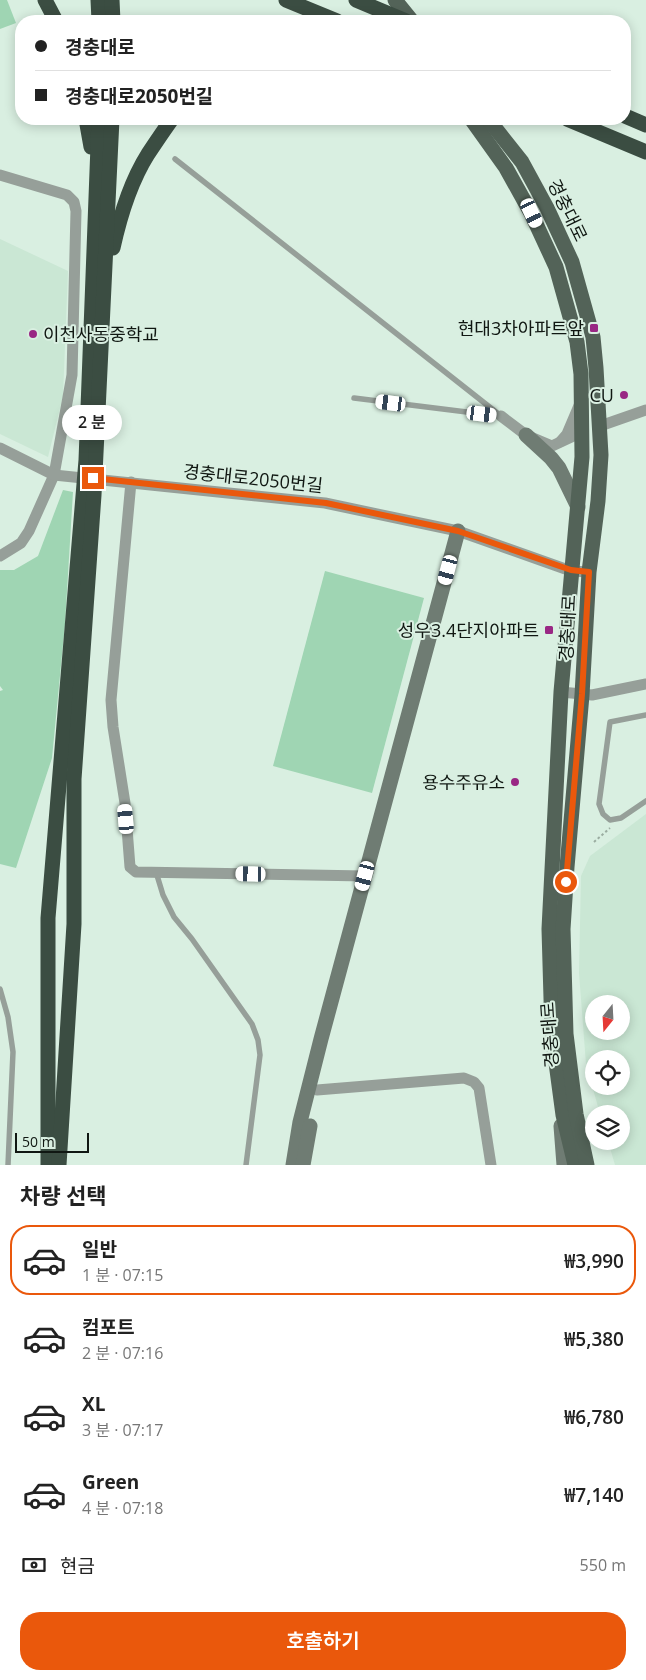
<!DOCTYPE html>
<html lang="ko">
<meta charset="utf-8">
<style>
:root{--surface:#fff;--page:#f2f2f2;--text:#222;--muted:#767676;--line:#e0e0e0;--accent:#ea580c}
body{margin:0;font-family:"Open Sans","Noto Sans KR",sans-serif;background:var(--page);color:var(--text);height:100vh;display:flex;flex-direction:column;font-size:19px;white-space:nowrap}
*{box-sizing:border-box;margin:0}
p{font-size:16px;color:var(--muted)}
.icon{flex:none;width:28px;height:28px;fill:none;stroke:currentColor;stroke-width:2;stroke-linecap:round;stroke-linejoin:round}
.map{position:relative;height:1165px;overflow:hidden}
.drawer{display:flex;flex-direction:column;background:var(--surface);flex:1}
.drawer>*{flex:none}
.top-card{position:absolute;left:15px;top:15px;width:616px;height:110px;border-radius:20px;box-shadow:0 2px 12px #0003;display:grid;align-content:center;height:110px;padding:0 20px;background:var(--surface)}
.needle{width:32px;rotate:198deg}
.fabs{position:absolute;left:585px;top:995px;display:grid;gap:10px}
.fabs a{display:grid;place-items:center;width:45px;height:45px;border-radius:50%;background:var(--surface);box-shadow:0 2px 12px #0003;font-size:25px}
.scale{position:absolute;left:15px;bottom:12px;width:74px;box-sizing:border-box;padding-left:5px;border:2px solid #101712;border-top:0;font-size:14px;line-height:18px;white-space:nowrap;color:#101712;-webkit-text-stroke:4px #d9efe1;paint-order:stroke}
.end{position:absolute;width:22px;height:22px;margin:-11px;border:6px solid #ea580c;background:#fff;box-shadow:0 0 0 2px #fff}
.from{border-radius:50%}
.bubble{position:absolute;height:35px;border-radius:18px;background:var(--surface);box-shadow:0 2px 12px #0003;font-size:16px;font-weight:600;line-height:35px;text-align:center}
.car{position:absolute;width:15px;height:30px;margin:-15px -8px;border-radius:6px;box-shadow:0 0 4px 1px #0007;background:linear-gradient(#fff 24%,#345 0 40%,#fff 0 76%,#345 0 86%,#fff 0)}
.top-card b{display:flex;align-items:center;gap:18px;height:48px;font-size:19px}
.top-card b+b{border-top:1px solid var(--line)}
.top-card i{width:12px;height:12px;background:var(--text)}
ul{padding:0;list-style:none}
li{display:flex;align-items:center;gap:15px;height:70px;margin:0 10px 8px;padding:0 10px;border:2px solid transparent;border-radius:20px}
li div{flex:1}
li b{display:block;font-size:19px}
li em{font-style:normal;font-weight:600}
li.on{border-color:var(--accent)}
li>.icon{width:45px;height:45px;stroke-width:1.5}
h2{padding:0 20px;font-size:22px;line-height:60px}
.pay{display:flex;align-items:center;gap:12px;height:55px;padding:0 20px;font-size:19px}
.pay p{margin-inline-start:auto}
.action{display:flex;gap:10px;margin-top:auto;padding:10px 20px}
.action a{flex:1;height:58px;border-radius:20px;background:var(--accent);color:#fff;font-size:20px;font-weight:600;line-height:58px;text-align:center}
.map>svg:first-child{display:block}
.built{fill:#cae7d4;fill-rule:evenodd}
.green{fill:#9fd5b3}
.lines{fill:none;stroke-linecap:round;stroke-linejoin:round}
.path{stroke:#9bada1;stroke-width:2;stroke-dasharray:2.5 2.5;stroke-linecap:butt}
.lane{stroke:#969f99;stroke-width:5.5}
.street{stroke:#969f99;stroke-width:11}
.secondary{stroke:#6f7c73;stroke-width:15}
.primary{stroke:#536358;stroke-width:15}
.highway{stroke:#3b4d42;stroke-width:15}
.route{stroke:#ea580c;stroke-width:6}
.poi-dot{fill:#992784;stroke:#d9efe1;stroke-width:2}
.labels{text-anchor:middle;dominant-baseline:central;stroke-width:4;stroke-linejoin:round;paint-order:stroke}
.street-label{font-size:18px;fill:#101712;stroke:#d9efe1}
.poi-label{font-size:18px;fill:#101712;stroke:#d9efe1;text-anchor:end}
</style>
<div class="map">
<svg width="646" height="1165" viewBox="0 0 646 1165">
<rect width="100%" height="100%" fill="#d9efe1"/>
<g class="built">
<polygon points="0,239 68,271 63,396 48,457 0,434"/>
<path d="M646,814V1165H615L608,1141H621V1114H600L586,1064L579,973L581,876L590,856ZM594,1004H621V1031H594ZM594,1059H621V1086H594Z"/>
</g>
<g class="green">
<polygon points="0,0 7,0 16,23 0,29"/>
<polygon points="63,490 73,492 65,624 52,758 16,868 0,864 0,691 3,690 0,686 0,570 14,570 38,556"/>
<polygon points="325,571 424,598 372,793 273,766"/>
</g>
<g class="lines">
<polyline class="path" points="594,842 610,828"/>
<g class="lane">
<polyline points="175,159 501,416"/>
<polyline points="354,398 499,416"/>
<polyline points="646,715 610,722 599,804 603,814 610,820 621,818 646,801"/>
<polyline points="156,872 163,895 174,917 192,939 252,1024 258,1040 260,1055 246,1165"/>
<polyline points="0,989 8,1017 13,1052 8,1165"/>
</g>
<g class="street">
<polyline points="0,175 67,195 74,202 76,211 72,375 54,475 29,531 21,543 0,556"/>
<polyline points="501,416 526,435 552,446 582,432"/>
<polyline points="600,426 646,410"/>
<polyline points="560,442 567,434 581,401"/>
<polyline points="0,448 54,475 325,503 458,531 571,571 589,572"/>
<polyline points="131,482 111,700 113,727 125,803 130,867 136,872 365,876"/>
<polyline points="561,692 592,695 646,684"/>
<polyline points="317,1090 464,1078 474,1082 479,1088 491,1165"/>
</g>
<g class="secondary">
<polyline points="526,435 551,458 559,468 578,507"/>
<polyline points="561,1126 564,1165"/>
<polyline points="293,1165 300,1122 321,1039 458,531"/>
<polyline points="303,1165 310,1126"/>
</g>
<g class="primary">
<polyline points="395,0 412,21"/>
<polyline points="471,119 506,168 531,213 556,267 577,342 581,374 582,457 561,692 549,929 552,1033 563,1115 575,1165"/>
<polyline points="488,119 522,162 547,208 572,262 593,337 596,368 601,455 598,501 589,572 582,695 567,867 563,929 566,1034 576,1114 587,1165"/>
</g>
<g class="highway">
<polyline points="45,0 56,21"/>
<polyline points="98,0 99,21"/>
<polyline points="112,0 113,21"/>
<polyline points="286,0 337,21"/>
<polyline points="356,0 406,21"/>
<polyline points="625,116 646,125"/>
<polyline points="86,119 91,147"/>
<polyline points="567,119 646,152"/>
<path d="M113,248C120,216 131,181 148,154C156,142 164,130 172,119"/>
<polyline points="48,1165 48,918 86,460 99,119"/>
<polyline points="59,1165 74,924 74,779 94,495 112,119"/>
</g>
</g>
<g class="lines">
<polyline class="route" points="93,478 326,503 458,531 571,570 589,572 582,694 566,882"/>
</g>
<g class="poi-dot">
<rect x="589" y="323" width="10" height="10" rx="2.5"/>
<circle cx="33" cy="334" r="5"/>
<circle cx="624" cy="395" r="5"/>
<rect x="544" y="625" width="10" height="10" rx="2.5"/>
<circle cx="515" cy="782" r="5"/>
</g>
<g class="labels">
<g class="street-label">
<text transform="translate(568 210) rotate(64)">경충대로</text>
<text transform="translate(253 478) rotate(6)">경충대로2050번길</text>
<text transform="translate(567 628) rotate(-87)">경충대로</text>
<text transform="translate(549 1035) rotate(-94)">경충대로</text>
</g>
<g class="poi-label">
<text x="584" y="328">현대3차아파트앞</text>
<text x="43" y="334" text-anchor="start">이천사동중학교</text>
<text x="614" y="395">CU</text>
<text x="539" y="630">성우3.4단지아파트</text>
<text x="505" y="782">용수주유소</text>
</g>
</g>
</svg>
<div class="fabs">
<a><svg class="needle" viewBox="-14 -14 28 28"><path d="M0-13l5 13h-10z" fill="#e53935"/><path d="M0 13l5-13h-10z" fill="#767676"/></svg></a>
<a><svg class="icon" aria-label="locate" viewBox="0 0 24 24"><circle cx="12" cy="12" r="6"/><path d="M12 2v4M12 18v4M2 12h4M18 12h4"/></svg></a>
<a><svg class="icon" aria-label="layers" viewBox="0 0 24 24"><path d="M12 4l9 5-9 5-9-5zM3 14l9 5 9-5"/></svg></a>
</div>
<div class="scale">50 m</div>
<i class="end from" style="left:566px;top:882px"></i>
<i class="end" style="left:93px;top:478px"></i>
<div class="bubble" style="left:62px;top:405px;width:60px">2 분</div>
<i class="car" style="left:532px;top:213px;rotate:155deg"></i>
<i class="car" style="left:391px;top:403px;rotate:277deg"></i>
<i class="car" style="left:482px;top:414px;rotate:97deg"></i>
<i class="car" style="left:448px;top:570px;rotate:195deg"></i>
<i class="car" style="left:126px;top:819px;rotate:355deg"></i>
<i class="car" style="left:251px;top:874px;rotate:271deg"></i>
<i class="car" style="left:365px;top:876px;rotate:195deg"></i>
<div class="top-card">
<b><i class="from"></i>경충대로</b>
<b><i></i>경충대로2050번길</b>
</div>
</div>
<section class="drawer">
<h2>차량 선택</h2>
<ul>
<li class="on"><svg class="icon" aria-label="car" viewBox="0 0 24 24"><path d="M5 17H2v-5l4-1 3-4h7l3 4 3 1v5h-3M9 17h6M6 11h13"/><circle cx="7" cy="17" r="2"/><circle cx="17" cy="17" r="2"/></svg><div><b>일반</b><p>1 분 · 07:15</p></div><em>₩3,990</em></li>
<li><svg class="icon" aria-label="car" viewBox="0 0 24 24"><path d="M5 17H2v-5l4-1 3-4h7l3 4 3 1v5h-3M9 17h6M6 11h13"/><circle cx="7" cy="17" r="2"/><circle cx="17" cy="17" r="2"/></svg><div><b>컴포트</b><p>2 분 · 07:16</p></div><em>₩5,380</em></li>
<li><svg class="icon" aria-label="car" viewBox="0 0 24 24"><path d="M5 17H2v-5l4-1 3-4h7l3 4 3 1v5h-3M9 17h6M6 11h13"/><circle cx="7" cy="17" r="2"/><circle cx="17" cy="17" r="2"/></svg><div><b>XL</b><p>3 분 · 07:17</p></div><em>₩6,780</em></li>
<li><svg class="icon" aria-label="car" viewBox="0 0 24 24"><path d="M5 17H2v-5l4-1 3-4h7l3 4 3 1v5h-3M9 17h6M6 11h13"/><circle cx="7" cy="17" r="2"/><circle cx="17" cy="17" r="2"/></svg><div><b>Green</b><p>4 분 · 07:18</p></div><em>₩7,140</em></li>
</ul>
<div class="pay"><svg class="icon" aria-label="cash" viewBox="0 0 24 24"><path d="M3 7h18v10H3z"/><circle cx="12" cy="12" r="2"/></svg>현금<p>550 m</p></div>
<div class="action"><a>호출하기</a></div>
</section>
